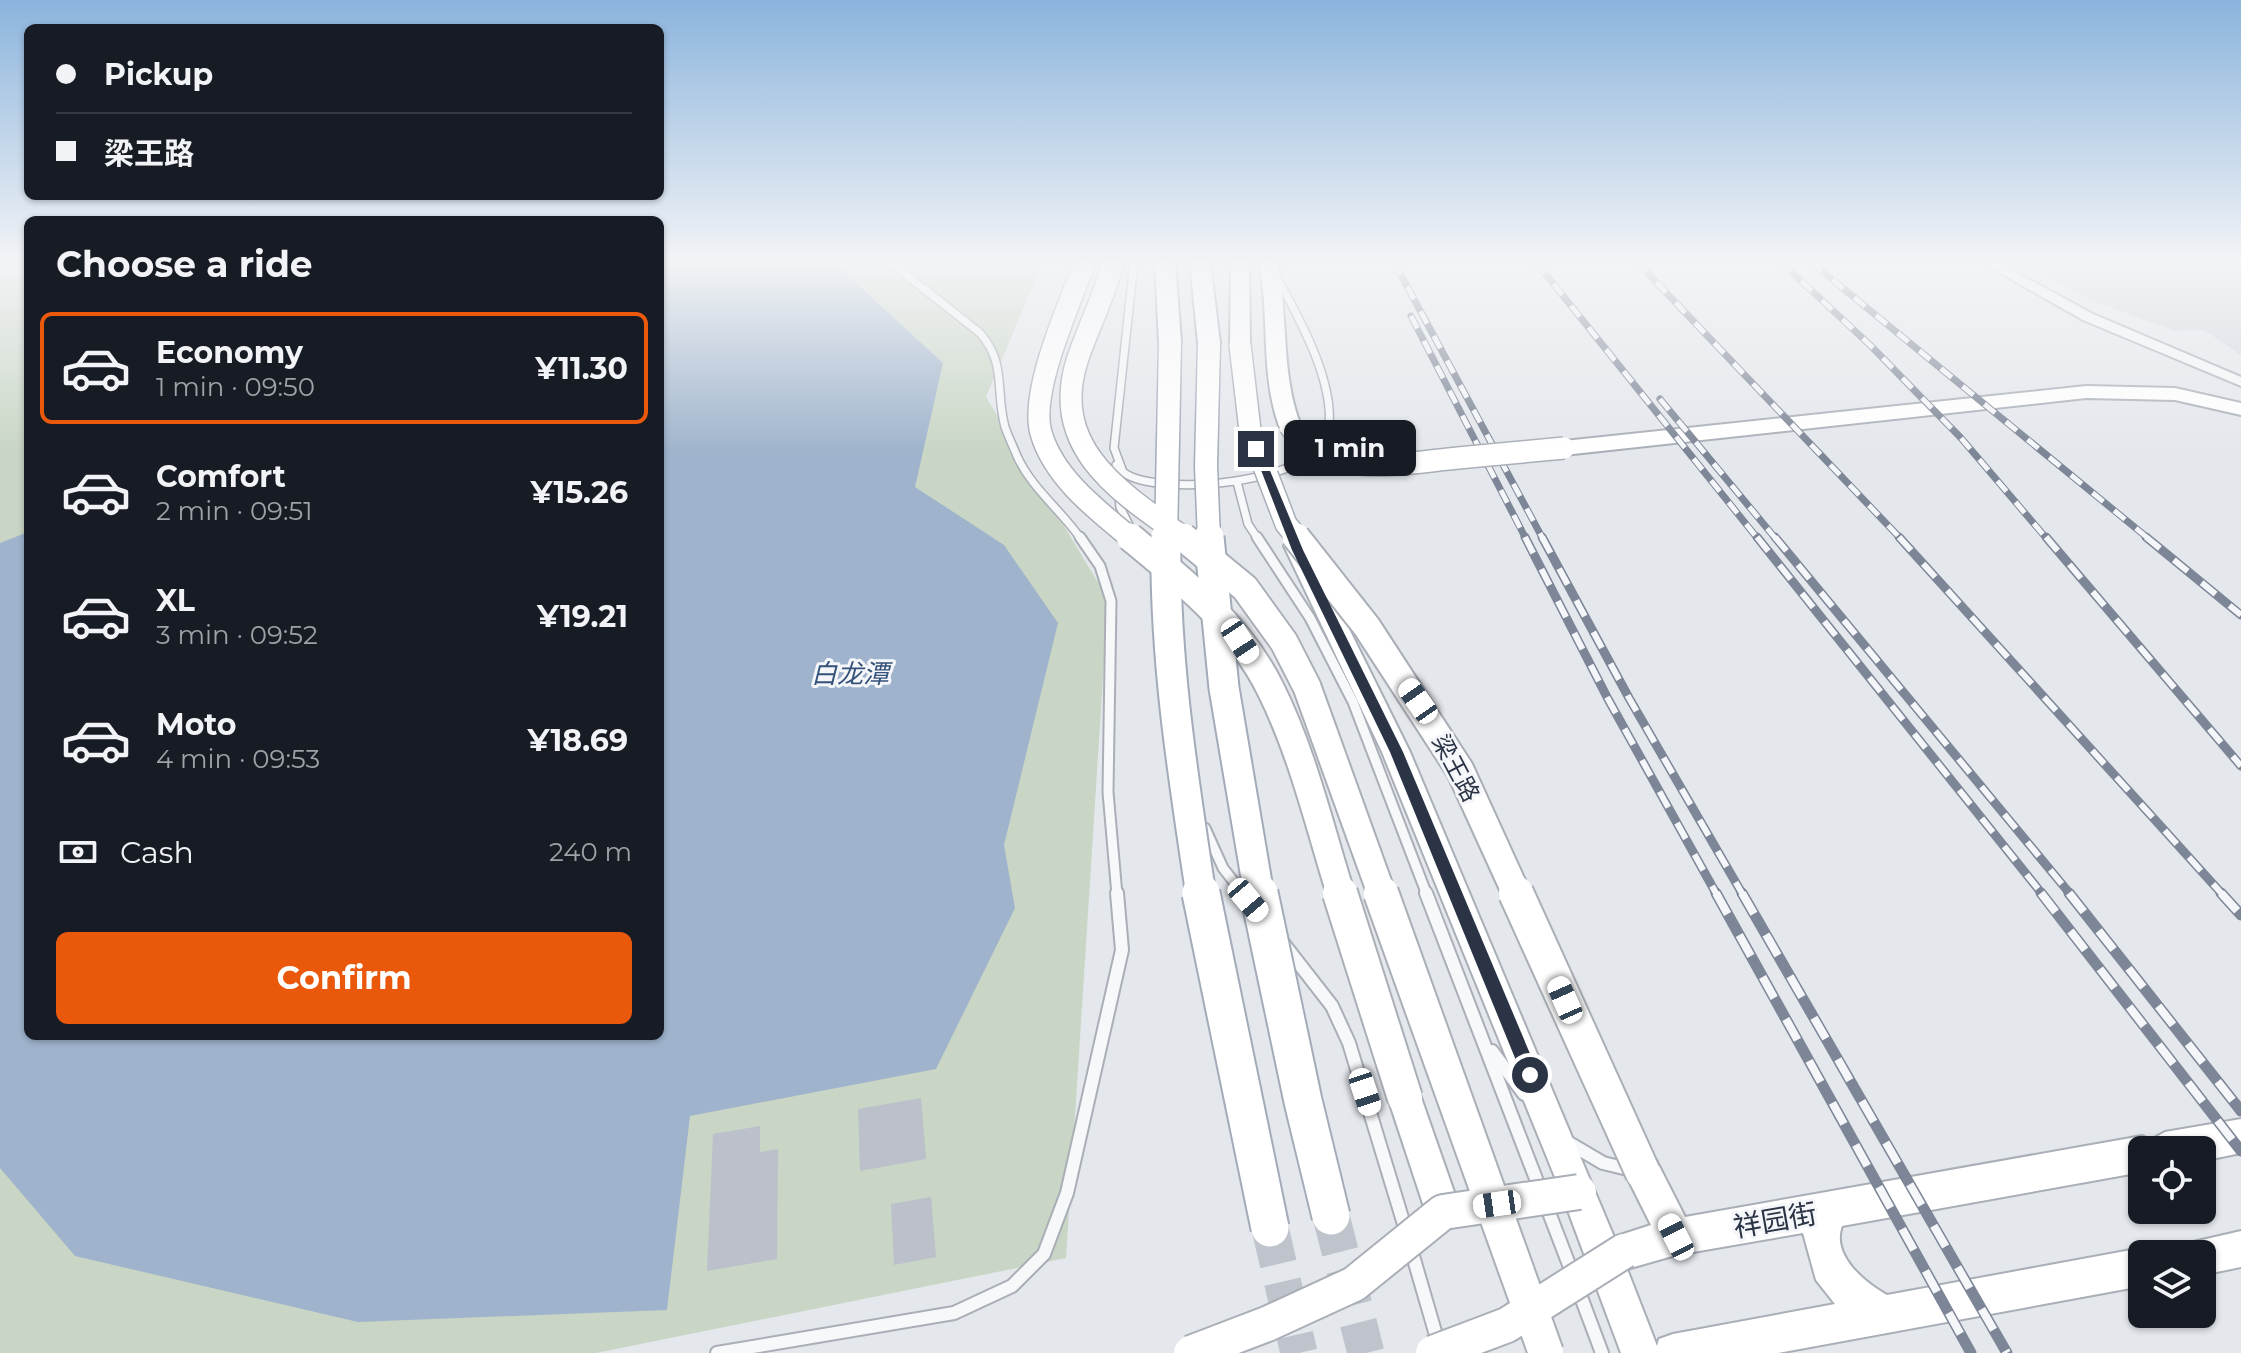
<!DOCTYPE html>
<meta charset="utf-8">
<style>
:root{--surface:#171b24;--page:#20242c;--text:#f1f3f6;--muted:#9ea1a6;--line:#363941;--accent:#ea580c}
body{margin:0;font-family:Montserrat,"Noto Sans SC",sans-serif;background:var(--page);color:var(--text);height:100vh;display:flex;flex-direction:column;font-size:30px;white-space:nowrap}
*{box-sizing:border-box;margin:0}
p{font-size:26px;color:var(--muted)}
.icon{flex:none;width:44px;height:44px;fill:none;stroke:currentColor;stroke-width:2;stroke-linecap:round;stroke-linejoin:round}
.map{position:relative;flex:1;overflow:hidden}
.details{position:absolute;left:24px;top:216px;width:640px;height:824px;display:flex;flex-direction:column;background:var(--surface);border-radius:12px;box-shadow:0 2px 6px #0004}
.details>*{flex:none}
.top-card{position:absolute;left:24px;top:24px;width:640px;height:176px;border-radius:12px;box-shadow:0 2px 6px #0004;display:grid;align-content:center;height:176px;padding:0 32px;background:var(--surface)}
.controls{position:absolute;left:2128px;top:1136px;display:grid;gap:16px}
.controls a{display:grid;place-items:center;width:88px;height:88px;border-radius:12px;background:var(--surface);box-shadow:0 2px 6px #0004;font-size:40px}
.end{position:absolute;width:36px;height:36px;margin:-18px;border:10px solid #2b3445;background:#fff;box-shadow:0 0 0 4px #fff}
.from{border-radius:50%}
.bubble{position:absolute;height:56px;border-radius:12px;background:var(--surface);box-shadow:0 2px 6px #0004;font-size:26px;font-weight:700;line-height:56px;text-align:center}
.car{position:absolute;width:24px;height:48px;margin:-24px -12px;border-radius:10px;box-shadow:0 0 6px 2px #0007;background:linear-gradient(#fff 24%,#345 0 40%,#fff 0 76%,#345 0 86%,#fff 0)}
.top-card b{display:flex;align-items:center;gap:28px;height:76px;font-size:30px}
.top-card b+b{border-top:2px solid var(--line)}
.top-card i{width:20px;height:20px;background:var(--text)}
ul{padding:0;list-style:none}
li{display:flex;align-items:center;gap:24px;height:112px;margin:0 16px 12px;padding:0 16px;border:4px solid transparent;border-radius:12px}
li div{flex:1}
li b{display:block;font-size:30px}
li em{font-style:normal;font-weight:700}
li.current{border-color:var(--accent)}
li>.icon{width:72px;height:72px;stroke-width:1.5}
h2{padding:0 32px;font-size:36px;line-height:96px}
.pay{display:flex;align-items:center;gap:20px;height:88px;padding:0 32px;font-size:30px}
.pay p{margin-inline-start:auto}
.button{display:flex;gap:16px;margin-top:auto;padding:16px 32px}
.button a{flex:1;height:92px;border-radius:12px;background:var(--accent);color:#fff;font-size:32px;font-weight:700;line-height:92px;text-align:center}
.map>svg:first-child{display:block}
.built{fill:#d2d6de}
.green{fill:#c9d6c5}
.water{fill:#9fb4cc}
.building{fill:#bbc0ca}
.lines{fill:none;stroke-linecap:round;stroke-linejoin:round}
.primary-tunnel{stroke:#bfc3cb;stroke-width:37;stroke-dasharray:37 18;stroke-linecap:butt}
.lane-far2-casing{stroke:#a9aeb7;stroke-width:10}
.lane-far1-casing{stroke:#a9aeb7;stroke-width:13}
.lane-casing{stroke:#a9aeb7;stroke-width:16}
.street-casing{stroke:#a9aeb7;stroke-width:4}
.secondary-casing{stroke:#a9aeb7;stroke-width:4}
.primary-casing{stroke:#a3abb8;stroke-width:4}
.lane-far2{stroke:#f7f8fa;stroke-width:7}
.lane-far1{stroke:#f7f8fa;stroke-width:9}
.lane{stroke:#f7f8fa;stroke-width:12}
.street{fill:#f7f8fa;fill-rule:evenodd}
.secondary{fill:#fff;fill-rule:evenodd}
.primary{fill:#fff;fill-rule:evenodd}
.rail-far2-casing{stroke:#7d8696;stroke-width:7}
.rail-far1-casing{stroke:#7d8696;stroke-width:9}
.rail-casing{stroke:#7d8696;stroke-width:11}
.rail-far2{stroke:#f4f6f9;stroke-width:5;stroke-dasharray:14;stroke-linecap:butt}
.rail-far1{stroke:#f4f6f9;stroke-width:6;stroke-dasharray:18;stroke-linecap:butt}
.rail{stroke:#f4f6f9;stroke-width:8;stroke-dasharray:24;stroke-linecap:butt}
.secondary-bridge-far2-casing{stroke:#a9aeb7;stroke-width:24;stroke-linecap:butt}
.secondary-bridge-far1-casing{stroke:#a9aeb7;stroke-width:31;stroke-linecap:butt}
.secondary-bridge-casing{stroke:#a9aeb7;stroke-width:38;stroke-linecap:butt}
.primary-bridge-far2-casing{stroke:#a3abb8;stroke-width:25;stroke-linecap:butt}
.primary-bridge-far1-casing{stroke:#a3abb8;stroke-width:33;stroke-linecap:butt}
.primary-bridge-casing{stroke:#a3abb8;stroke-width:41;stroke-linecap:butt}
.secondary-bridge-far2{stroke:#fff;stroke-width:21}
.secondary-bridge-far1{stroke:#fff;stroke-width:27}
.secondary-bridge{stroke:#fff;stroke-width:34}
.primary-bridge-far2{stroke:#fff;stroke-width:22}
.primary-bridge-far1{stroke:#fff;stroke-width:29}
.primary-bridge{stroke:#fff;stroke-width:37}
.route{fill:#2b3445}
.labels{text-anchor:middle;dominant-baseline:central;stroke-width:6;stroke-linejoin:round;paint-order:stroke}
.street-label{font-size:24px;fill:#2b3445;stroke:#f4f6f9}
.water-label{font-size:26px;font-style:italic;fill:#34527a;stroke:#f4f6f9}
.near-street-label{font-size:28px;fill:#2b3445;stroke:#f4f6f9}
</style>
<div class="map">
<svg width="2241" height="1353" viewBox="0 0 2241 1353">
<rect width="100%" height="100%" fill="#e4e7ec"/>
<polygon class="built" points="2019,262 2241,262 2241,355 2204,330 2174,331 2084,297"/>
<polygon class="green" points="0,262 28,262 28,1036 660,1036 660,262 1043,262 986,397 1108,599 1066,1258 596,1353 0,1353"/>
<polygon class="water" points="660,262 833,262 943,363 915,487 1004,545 1058,623 1004,845 1015,908 936,1069 690,1116 667,1310 358,1322 75,1256 0,1168 0,543 28,532 28,1036 660,1036"/>
<g class="building">
<polygon points="921,1098 926,1159 860,1171 858,1109"/>
<polygon points="760,1126 760,1152 778,1149 777,1259 707,1271 713,1134"/>
<polygon points="931,1197 936,1257 894,1265 891,1204"/>
</g>
<g class="lines">
<g class="primary-tunnel">
<polyline points="1331,1216 1366,1353"/>
<polyline points="1270,1228 1299,1353"/>
</g>
<g class="lane-far2-casing">
<g id="lane-far2">
<path d="M890,262L980,333C1007,364 995,391 1005,427C1008,436 1013,446 1017,456C1032,489 1061,510 1081,539"/>
<path d="M1134,262L1114,448L1123,472C1156,498 1314,483 1327,436C1340,389 1297,314 1275,274"/>
<polyline points="1116,465 1120,507 1130,527"/>
<polyline points="1237,482 1248,524 1258,539"/>
</g>
</g>
<g class="lane-far1-casing">
<g id="lane-far1">
<polyline points="1080,537 1100,566 1111,601 1108,792 1117,895"/>
<polyline points="1257,537 1310,618 1353,702 1427,895"/>
<polyline points="1205,828 1223,868 1244,895"/>
</g>
</g>
<g class="lane-casing">
<g id="lane">
<polyline points="1243,893 1248,900"/>
<polyline points="1426,893 1573,1275"/>
<polyline points="1283,943 1332,1006 1349,1043 1406,1231"/>
<polyline points="1492,1051 1524,1094"/>
<polyline points="1569,1143 1603,1163 1632,1170"/>
<polyline points="1411,1249 1438,1342"/>
<polyline points="1578,1289 1602,1353"/>
<polyline points="717,1353 954,1313 1012,1286 1044,1254 1067,1193 1122,950 1117,893"/>
</g>
</g>
<g class="street-casing">
<polygon id="street" points="1981,262 1997,262 2093,314 2241,377 2241,386 2083,320"/>
</g>
<g class="secondary-casing">
<g id="secondary">
<polygon points="1231,262 1249,262 1250,345 1240,351 1230,345"/>
<path d="M1259,262H1277C1289,317 1280,373 1301,426L1290,432L1279,426C1260,373 1270,317 1259,262Z"/>
<polygon points="2086,386 2175,388 2241,403 2241,415 2175,400 2086,398 1564,455 1553,448 1564,441"/>
<path d="M1296,538L1304,540L1308,546L1410,752L1614,1237L1651,1225L1625,1173L1630,1160L1643,1155L1656,1160L1685,1217L2142,1136L2151,1140L2165,1132L2241,1119V1153L2202,1161V1150H2142V1172L1842,1226C1831,1255 1864,1282 1887,1295L2142,1248L2155,1254H2142V1286L1778,1353H1621L1561,1192L1382,752L1284,546L1288,540ZM1803,1233L1816,1280L1835,1304L1673,1334L1659,1339L1657,1346L1627,1269L1676,1255Z"/>
<polygon points="1405,1081 1417,1086 1461,1212 1456,1225 1443,1230 1430,1225 1388,1098 1393,1086"/>
<polygon points="2241,1231 2241,1267 2202,1275 2202,1254 2184,1254 2189,1243"/>
</g>
</g>
<g class="primary-casing">
<g id="primary">
<polygon points="1155,262 1175,262 1181,342 1170,348 1159,342"/>
<polygon points="1190,262 1210,262 1220,343 1216,347 1209,349 1198,343"/>
</g>
</g>
<use href="#lane-far2" class="lane-far2"/>
<use href="#lane-far1" class="lane-far1"/>
<use href="#lane" class="lane"/>
<use href="#street" class="street"/>
<use href="#secondary" class="secondary"/>
<use href="#primary" class="primary"/>
<g class="rail-far2-casing">
<g id="rail-far2">
<polyline points="1394,262 1543,539"/>
<polyline points="1536,262 1758,539"/>
<polyline points="1637,262 1901,539"/>
<polyline points="1781,262 1871,346 1961,438 2047,539"/>
<polyline points="1811,262 2149,539"/>
<polyline points="1411,316 1526,539"/>
<polyline points="1660,399 1776,539"/>
</g>
</g>
<g class="rail-far1-casing">
<g id="rail-far1">
<polyline points="1525,537 1608,699 1717,895"/>
<polyline points="1542,537 1629,698 1743,895"/>
<polyline points="1757,537 2043,895"/>
<polyline points="1775,537 2071,895"/>
<polyline points="1899,537 2223,895"/>
<polyline points="2046,537 2241,766"/>
<polyline points="2146,537 2241,615"/>
</g>
</g>
<g class="rail-casing">
<g id="rail">
<polyline points="1716,893 1971,1353"/>
<polyline points="1742,893 2007,1353"/>
<polyline points="2041,893 2241,1151"/>
<polyline points="2069,893 2241,1111"/>
<polyline points="2221,893 2241,915"/>
</g>
</g>
<use href="#rail-far2" class="rail-far2"/>
<use href="#rail-far1" class="rail-far1"/>
<use href="#rail" class="rail"/>
<g class="secondary-bridge-far2-casing">
<g id="secondary-bridge-far2">
<path d="M1085,262C1070,303 1029,392 1041,433C1054,478 1098,511 1132,539"/>
<path d="M1113,262C1105,296 1088,327 1077,361C1049,450 1123,494 1186,539"/>
<polyline points="1240,345 1250,430 1286,524 1298,539"/>
<path d="M1290,426C1326,481 1403,463 1458,458C1493,455 1529,451 1564,448"/>
</g>
</g>
<g class="secondary-bridge-far1-casing">
<g id="secondary-bridge-far1">
<path d="M1130,537C1182,580 1239,625 1270,688C1302,751 1320,828 1341,895"/>
<polyline points="1183,537 1245,588 1284,642 1307,687 1382,895"/>
<polyline points="1296,537 1367,627 1460,770 1517,895"/>
</g>
</g>
<g class="secondary-bridge-casing">
<g id="secondary-bridge">
<polyline points="1340,893 1405,1098"/>
<polyline points="1381,893 1546,1353"/>
<polyline points="1516,893 1643,1173"/>
<polyline points="1191,1353 1267,1324 1354,1284 1443,1212 1579,1192"/>
<polyline points="1433,1353 1507,1325 1624,1251"/>
</g>
</g>
<g class="primary-bridge-far2-casing">
<g id="primary-bridge-far2">
<polyline points="1166,539 1170,342"/>
<polyline points="1209,539 1206,466 1209,343"/>
</g>
</g>
<g class="primary-bridge-far1-casing">
<g id="primary-bridge-far1">
<path d="M1166,537C1164,658 1183,776 1201,895"/>
<polyline points="1209,537 1224,688 1259,895"/>
</g>
</g>
<g class="primary-bridge-casing">
<g id="primary-bridge">
<polyline points="1201,893 1270,1228"/>
<polyline points="1259,893 1303,1101 1331,1216"/>
</g>
</g>
<use href="#secondary-bridge-far2" class="secondary-bridge-far2"/>
<use href="#secondary-bridge-far1" class="secondary-bridge-far1"/>
<use href="#secondary-bridge" class="secondary-bridge"/>
<use href="#primary-bridge-far2" class="primary-bridge-far2"/>
<use href="#primary-bridge-far1" class="primary-bridge-far1"/>
<use href="#primary-bridge" class="primary-bridge"/>
</g>
<linearGradient id="sky" x2="0" y2="1"><stop stop-color="#8bb4dd"/><stop offset="0.58" stop-color="#f3f4f6"/><stop offset="1" stop-color="#f3f4f6" stop-opacity="0"/></linearGradient>
<rect width="2241" height="452" fill="url(#sky)"/>
<polygon class="route" points="1252,447 1261,449 1303,550 1403,752 1539,1075 1536,1080 1524,1080 1390,752 1292,550"/>
<g class="labels">
<g class="street-label">
<text transform="translate(1456 768) rotate(62)">梁王路</text>
</g>
<g class="water-label">
<text x="850" y="674">白龙潭</text>
</g>
<g class="near-street-label">
<text transform="translate(1775 1220) rotate(-10)">祥园街</text>
</g>
</g>
</svg>
<div class="controls">
<a><svg class="icon" aria-label="locate" viewBox="0 0 24 24"><circle cx="12" cy="12" r="6"/><path d="M12 2v4M12 18v4M2 12h4M18 12h4"/></svg></a>
<a><svg class="icon" aria-label="layers" viewBox="0 0 24 24"><path d="M12 4l9 5-9 5-9-5zM3 14l9 5 9-5"/></svg></a>
</div>
<i class="end from" style="left:1530px;top:1075px"></i>
<i class="end" style="left:1256px;top:449px"></i>
<div class="bubble" style="left:1284px;top:420px;width:132px">1 min</div>
<i class="car" style="left:1240px;top:641px;rotate:147deg"></i>
<i class="car" style="left:1418px;top:701px;rotate:325deg"></i>
<i class="car" style="left:1248px;top:900px;rotate:140deg"></i>
<i class="car" style="left:1565px;top:1000px;rotate:336deg"></i>
<i class="car" style="left:1365px;top:1092px;rotate:162deg"></i>
<i class="car" style="left:1497px;top:1204px;rotate:262deg"></i>
<i class="car" style="left:1676px;top:1237px;rotate:333deg"></i>
<div class="top-card">
<b><i class="from"></i>Pickup</b>
<b><i></i>梁王路</b>
</div>
<section class="details">
<h2>Choose a ride</h2>
<ul>
<li class="current"><svg class="icon" aria-label="car" viewBox="0 0 24 24"><path d="M5 17H2v-5l4-1 3-4h7l3 4 3 1v5h-3M9 17h6M6 11h13"/><circle cx="7" cy="17" r="2"/><circle cx="17" cy="17" r="2"/></svg><div><b>Economy</b><p>1 min · 09:50</p></div><em>¥11.30</em></li>
<li><svg class="icon" aria-label="car" viewBox="0 0 24 24"><path d="M5 17H2v-5l4-1 3-4h7l3 4 3 1v5h-3M9 17h6M6 11h13"/><circle cx="7" cy="17" r="2"/><circle cx="17" cy="17" r="2"/></svg><div><b>Comfort</b><p>2 min · 09:51</p></div><em>¥15.26</em></li>
<li><svg class="icon" aria-label="car" viewBox="0 0 24 24"><path d="M5 17H2v-5l4-1 3-4h7l3 4 3 1v5h-3M9 17h6M6 11h13"/><circle cx="7" cy="17" r="2"/><circle cx="17" cy="17" r="2"/></svg><div><b>XL</b><p>3 min · 09:52</p></div><em>¥19.21</em></li>
<li><svg class="icon" aria-label="car" viewBox="0 0 24 24"><path d="M5 17H2v-5l4-1 3-4h7l3 4 3 1v5h-3M9 17h6M6 11h13"/><circle cx="7" cy="17" r="2"/><circle cx="17" cy="17" r="2"/></svg><div><b>Moto</b><p>4 min · 09:53</p></div><em>¥18.69</em></li>
</ul>
<div class="pay"><svg class="icon" aria-label="cash" viewBox="0 0 24 24"><path d="M3 7h18v10H3z"/><circle cx="12" cy="12" r="2"/></svg>Cash<p>240 m</p></div>
<div class="button"><a>Confirm</a></div>
</section>
</div>
